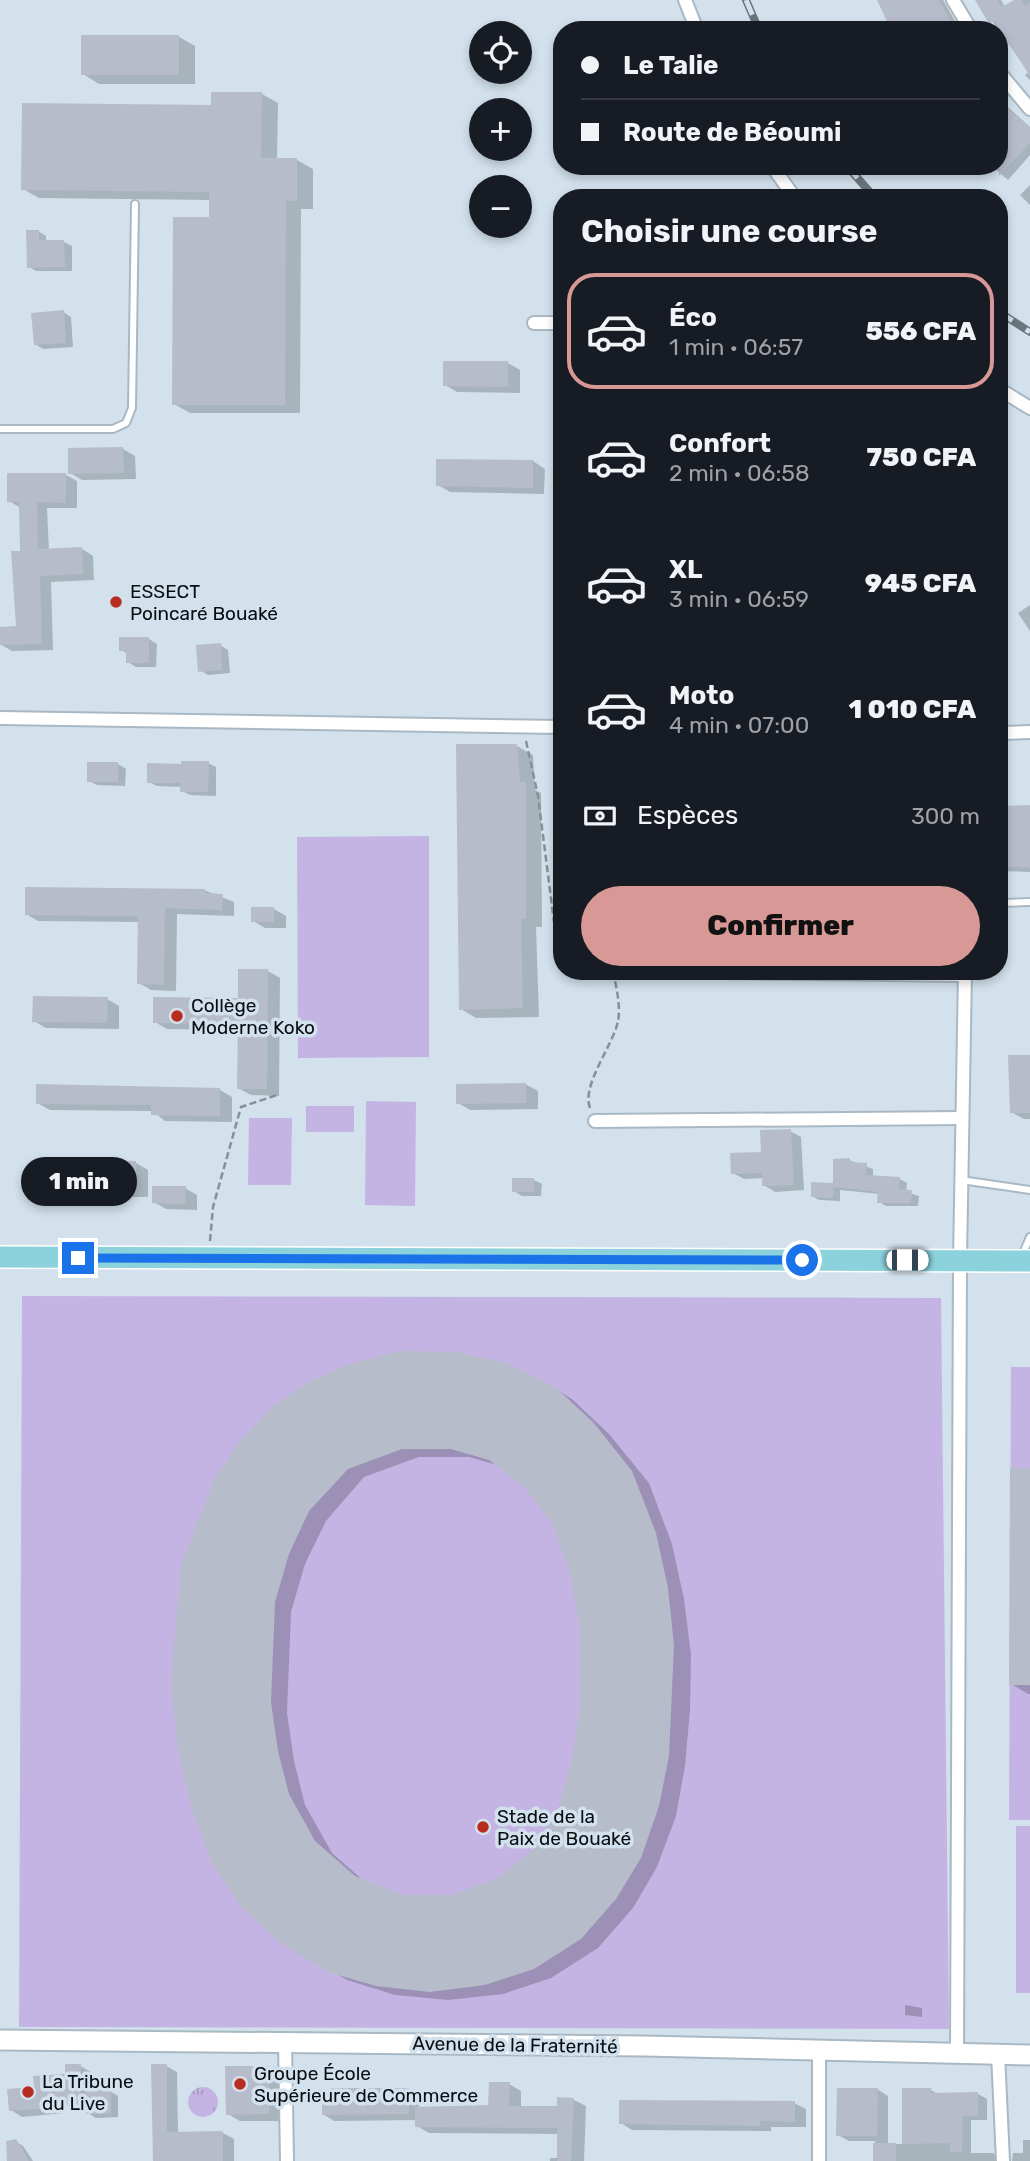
<!DOCTYPE html>
<html lang="fr">
<meta charset="utf-8">
<style>
:root{--surface:#171b24;--page:#20242c;--text:#f1f3f6;--muted:#9ea1a6;--line:#363941;--accent:#d89996}
body{margin:0;font-family:Rubik,sans-serif;background:var(--page);color:var(--text);height:100vh;display:flex;flex-direction:column;font-size:26px;white-space:nowrap}
*{box-sizing:border-box;margin:0}
p{font-size:23px;color:var(--muted)}
.icon{flex:none;width:38px;height:38px;fill:none;stroke:currentColor;stroke-width:2;stroke-linecap:round;stroke-linejoin:round}
.map{position:relative;flex:1;overflow:hidden}
.sheet{position:absolute;left:553px;top:189px;width:455px;height:791px;display:flex;flex-direction:column;background:var(--surface);border-radius:28px;box-shadow:0 4px 10px #0003}
.sheet>*{flex:none}
.top-card{position:absolute;left:553px;top:21px;width:455px;height:154px;border-radius:28px;box-shadow:0 4px 10px #0003;display:grid;align-content:center;height:154px;padding:0 28px;background:var(--surface)}
.buttons{position:absolute;left:469px;top:21px;display:grid;gap:14px}
.buttons a{display:grid;place-items:center;width:63px;height:63px;border-radius:50%;background:var(--surface);box-shadow:0 4px 10px #0003;font-size:35px}
.end{position:absolute;width:32px;height:32px;margin:-16px;border:9px solid #1a73e8;background:#fff;box-shadow:0 0 0 4px #fff}
.from{border-radius:50%}
.bubble{position:absolute;height:49px;border-radius:24px;background:var(--surface);box-shadow:0 4px 10px #0003;font-size:23px;font-weight:800;line-height:49px;text-align:center}
.car{position:absolute;width:21px;height:42px;margin:-21px -10px;border-radius:9px;box-shadow:0 0 5px 2px #0007;background:linear-gradient(#fff 24%,#345 0 40%,#fff 0 76%,#345 0 86%,#fff 0)}
.top-card b{display:flex;align-items:center;gap:24px;height:66px;font-size:26px}
.top-card b+b{border-top:2px solid var(--line)}
.top-card i{width:18px;height:18px;background:var(--text)}
ul{padding:0;list-style:none}
li{display:flex;align-items:center;gap:21px;height:116px;margin:0 14px 10px;padding:0 14px;border:4px solid transparent;border-radius:28px}
li div{flex:1}
li b{display:block;font-size:26px}
li em{font-style:normal;font-weight:800}
li.on{border-color:var(--accent)}
li>.icon{width:63px;height:63px;stroke-width:1.5}
h2{padding:0 28px;font-size:32px;line-height:84px}
.pay{display:flex;align-items:center;gap:18px;height:77px;padding:0 28px;font-size:26px}
.pay p{margin-inline-start:auto}
.primary-button{display:flex;gap:14px;margin-top:auto;padding:14px 28px}
.primary-button a{flex:1;height:80px;border-radius:42px;background:var(--accent);color:#111;font-size:28px;font-weight:800;line-height:80px;text-align:center}
.map>svg:first-child{display:block}
.grass{fill:url(#grass-tufts)}
.pitch{fill:#c4b4e4}
.shadow{fill:#0003;fill-rule:evenodd}
.building{fill:#b6bcca;fill-rule:evenodd}
.lines{fill:none;stroke-linecap:round;stroke-linejoin:round}
.lane-casing{stroke:#a9b8c2;stroke-width:10}
.street-casing{stroke:#a9b8c2;stroke-width:16}
.secondary-casing{stroke:#a9b8c2;stroke-width:23}
.primary-casing{stroke:#fff;stroke-width:24}
.path{stroke:#859098;stroke-width:2.5;stroke-dasharray:7 3.5;stroke-linecap:butt}
.lane{stroke:#fff;stroke-width:6}
.street{stroke:#fff;stroke-width:12}
.secondary{stroke:#fff;stroke-width:19}
.primary{stroke:#8bd2dd;stroke-width:21}
.rail-casing{stroke:#6a747c;stroke-width:8}
.rail{stroke:#d2e1ec;stroke-width:5;stroke-dasharray:16;stroke-linecap:butt}
.route{stroke:#1a73e8;stroke-width:9}
.poi-dot{fill:#b92c20;stroke:#d2e1ec;stroke-width:2.5}
.labels{text-anchor:middle;dominant-baseline:central;stroke-width:7;stroke-linejoin:round;paint-order:stroke}
.poi-label{font-size:19px;fill:#080d11;stroke:#d2e1ec;text-anchor:start}
.street-label{font-size:19px;fill:#080d11;stroke:#d2e1ec}
</style>
<div class="map">
<svg width="1030" height="2161" viewBox="0 0 1030 2161">
<defs>
<pattern id="grass-tufts" width="24" height="20" patternUnits="userSpaceOnUse" patternTransform="scale(1.75)"><rect width="24" height="20" fill="#c4b4e4"/><path d="M3 7l-1-3M5 7V3M7 7l1-3M15 17l-1-3M17 17v-4M19 17l1-3" fill="none" stroke="#a79ac3"/></pattern>
</defs>
<rect width="100%" height="100%" fill="#d2e1ec"/>
<circle class="grass" cx="203" cy="2102" r="15"/>
<g class="pitch">
<polygon points="429,836 429,1057 298,1058 297,837"/>
<polygon points="366,1101 416,1102 415,1206 365,1205"/>
<rect x="306" y="1106" width="48" height="26"/>
<polygon points="249,1118 292,1118 291,1185 248,1185"/>
<polygon points="22,1296 941,1298 949,2029 19,2027"/>
<polygon points="1011,1367 1030,1367 1030,1820 1009,1820"/>
<rect x="1016" y="1826" width="14" height="167"/>
</g>
<g class="shadow">
<polygon points="879,0 943,0 960,30 894,30"/>
<polygon points="977,0 1001,0 1005,7 1017,0 1030,0 1030,80 1025,75 1029,72"/>
<polygon points="179,37 195,46 195,84 99,84 83,74"/>
<polygon points="262,94 278,103 277,160 297,160 313,169 313,209 301,209 300,413 190,413 174,404 211,219 211,200 39,198 23,189"/>
<polygon points="999,99 1030,127 1030,155 1008,180 992,166 999,166"/>
<polygon points="1030,185 1030,205 1020,195"/>
<polygon points="38,231 46,236 46,242 64,242 72,246 72,271 36,271 29,267"/>
<polygon points="63,312 71,317 73,347 43,349 35,344"/>
<polygon points="508,363 520,370 520,393 457,392 445,385"/>
<polygon points="123,449 135,456 136,479 82,480 70,473"/>
<polygon points="533,461 545,469 544,494 450,492 438,485"/>
<polygon points="66,475 77,481 77,508 47,508 49,551 82,549 93,556 94,580 51,582 53,650 12,651 0,644 0,629 18,627 22,552 21,508 9,501"/>
<polygon points="1030,605 1030,631 1018,613"/>
<polygon points="149,639 157,644 156,667 136,667 128,662 128,654 121,650"/>
<polygon points="220,645 228,650 230,673 208,675 200,670"/>
<polygon points="517,746 533,755 535,790 541,793 542,927 536,927 539,1017 476,1018 461,1009"/>
<polygon points="208,763 216,767 216,796 190,795 182,791 182,787 157,786 149,782 149,765"/>
<polygon points="118,764 126,769 125,786 97,785 89,781"/>
<polygon points="1030,807 1030,872 999,871 999,808"/>
<polygon points="204,890 234,902 234,916 177,914 176,991 151,990 139,983 139,922 38,921 26,914"/>
<polygon points="274,909 286,916 286,928 265,928 253,921"/>
<polygon points="268,971 280,978 279,1096 251,1095 238,1088 239,1030 167,1029 155,1022 240,1000"/>
<polygon points="107,999 119,1006 119,1029 46,1028 34,1021"/>
<polygon points="1030,1056 1030,1119 1024,1119 1011,1112"/>
<polygon points="525,1084 538,1091 538,1109 470,1110 458,1103"/>
<polygon points="220,1090 232,1097 232,1122 165,1121 153,1111 50,1110 37,1103"/>
<polygon points="790,1131 801,1137 804,1190 775,1192 764,1185 764,1178 744,1179 733,1173"/>
<polygon points="849,1160 873,1169 873,1177 900,1179 907,1183 906,1192 919,1196 918,1206 886,1206 879,1202 880,1194 840,1190 840,1201 819,1200 812,1196 834,1184"/>
<polygon points="136,1163 148,1170 148,1197 91,1197 78,1190"/>
<polygon points="534,1180 542,1184 541,1196 522,1196 514,1191"/>
<polygon points="185,1188 197,1195 197,1210 166,1209 154,1202"/>
<path d="M555,1389L572,1399L609,1434L649,1483L672,1544L684,1599L691,1655L690,1710L685,1766L676,1816L657,1867L633,1908L598,1948L551,1978L503,1994L448,2000L395,1995L347,1980L283,1942L216,1479ZM419,1457H469L500,1466L526,1487L553,1522L571,1568L582,1633V1701L573,1759L561,1806L537,1848L500,1880L451,1897L403,1896L365,1882L332,1853L305,1805L294,1761L287,1713L291,1612L305,1564L326,1521L364,1477Z"/>
<polygon points="1030,1469 1030,1694 1028,1694 1011,1684"/>
<polygon points="905,2005 922,2008 922,2017 905,2015"/>
<polygon points="80,2066 91,2072 91,2092 110,2091 118,2096 118,2117 96,2118 88,2113 88,2106 65,2106 65,2113 22,2117 11,2110 36,2088"/>
<polygon points="166,2066 177,2072 178,2133 223,2133 234,2139 234,2161 157,2161"/>
<polygon points="268,2068 280,2075 281,2121 240,2121 228,2114"/>
<polygon points="509,2084 521,2091 521,2108 559,2108 574,2100 586,2106 584,2161 550,2161 550,2158 558,2158 559,2134 429,2133 417,2126 417,2120 334,2121 323,2114 409,2090 420,2096 419,2109 490,2107"/>
<polygon points="877,2089 888,2096 888,2144 904,2144 903,2090 931,2090 939,2095 978,2094 987,2099 987,2120 971,2120 971,2153 993,2153 1002,2161 875,2161 875,2141 849,2141 838,2135"/>
<polygon points="794,2103 806,2109 806,2127 771,2127 771,2131 632,2130 621,2123"/>
<polygon points="1023,2140 1030,2140 1030,2161 1012,2161 1013,2153 1023,2153"/>
<polygon points="15,2141 23,2146 33,2161 9,2161"/>
</g>
<g class="building">
<polygon points="877,0 939,0 956,30 891,30"/>
<polygon points="975,0 997,0 1002,7 1014,0 1021,0 1025,6 1030,2 1030,76 994,21 989,24"/>
<rect x="81" y="35" width="98" height="40"/>
<polygon points="211,92 262,92 261,158 297,158 297,201 286,201 285,405 172,405 173,217 209,217 209,192 21,190 22,103 211,105"/>
<polygon points="999,102 1030,127 1030,143 999,176"/>
<polygon points="26,230 39,230 39,240 64,240 65,267 27,268"/>
<polygon points="64,310 66,343 34,345 31,313"/>
<polygon points="443,361 508,361 508,387 443,386"/>
<polygon points="123,447 124,473 68,474 68,448"/>
<polygon points="436,459 533,460 533,488 436,486"/>
<polygon points="7,473 66,473 66,503 37,502 38,549 82,547 83,574 40,576 42,644 0,645 0,627 16,626 11,551 20,551 19,502 7,502"/>
<polygon points="119,637 149,637 149,663 126,663 126,651 119,651"/>
<polygon points="221,643 222,670 198,672 196,645"/>
<polygon points="456,744 517,744 520,782 526,782 526,919 521,919 523,1008 459,1010"/>
<polygon points="181,761 209,761 208,792 180,792 180,783 147,783 147,763 181,764"/>
<rect x="87" y="762" width="31" height="20"/>
<polygon points="1030,805 1030,868 999,866 999,806"/>
<polygon points="25,887 205,889 205,893 223,894 222,910 165,908 164,985 137,984 138,916 25,915"/>
<rect x="251" y="907" width="23" height="15"/>
<polygon points="238,969 268,969 267,1089 237,1089 238,1024 153,1023 153,997 238,998"/>
<polygon points="33,996 108,997 107,1023 32,1022"/>
<polygon points="1008,1055 1030,1055 1030,1113 1010,1113"/>
<polygon points="526,1083 526,1103 456,1104 456,1084"/>
<polygon points="36,1084 220,1088 220,1116 151,1115 151,1105 36,1104"/>
<polygon points="791,1129 794,1185 762,1186 762,1173 731,1174 730,1153 761,1152 760,1130"/>
<polygon points="850,1158 850,1162 867,1163 866,1175 900,1177 899,1189 912,1190 911,1203 877,1203 878,1192 834,1187 833,1198 811,1197 811,1182 833,1183 833,1159"/>
<polygon points="77,1160 136,1161 136,1191 77,1191"/>
<rect x="512" y="1178" width="22" height="14"/>
<polygon points="152,1186 186,1186 185,1204 152,1203"/>
<path d="M399,1351L457,1352L509,1364L555,1387L593,1422L632,1471L656,1533L668,1588L674,1645L669,1756L659,1806L641,1858L616,1899L581,1939L534,1969L485,1985L430,1992L376,1986L328,1972L282,1944L242,1908L212,1864L191,1806L178,1750L171,1683L181,1565L215,1478L238,1444L271,1408L307,1383L349,1364ZM402,1449H451L489,1460L525,1488L552,1523L569,1569L581,1633V1701L572,1759L559,1806L536,1847L499,1878L451,1895H403L355,1876L315,1841L289,1794L278,1751L271,1702L275,1602L289,1554L309,1511L348,1469Z"/>
<polygon points="1010,1468 1030,1468 1030,1685 1009,1685"/>
<polygon points="65,2064 81,2064 80,2101 54,2101 55,2108 9,2111 7,2089 34,2087 33,2076 65,2074"/>
<polygon points="151,2064 167,2064 167,2132 223,2131 223,2161 153,2161"/>
<polygon points="225,2066 269,2066 269,2114 226,2115"/>
<polygon points="489,2082 510,2082 509,2106 557,2106 557,2097 574,2098 571,2161 557,2161 557,2128 415,2127 415,2107 488,2105"/>
<polygon points="330,2088 409,2088 409,2114 322,2115 322,2098 330,2098"/>
<polygon points="837,2088 878,2088 877,2136 836,2136"/>
<polygon points="902,2088 931,2088 931,2093 978,2092 978,2116 963,2116 962,2152 950,2152 950,2143 902,2144"/>
<rect x="86" y="2090" width="25" height="24"/>
<polygon points="619,2100 795,2101 795,2122 760,2121 760,2126 619,2124"/>
<polygon points="16,2139 29,2161 7,2161 6,2141"/>
<rect x="873" y="2143" width="23" height="18"/>
</g>
<g class="lines">
<g class="lane-casing">
<g id="lane">
<polyline points="0,429 113,429 126,423 132,408 135,204"/>
<polyline points="999,903 1030,902"/>
<polyline points="961,1180 1030,1190"/>
<polyline points="1021,1258 1030,1237"/>
</g>
</g>
<g class="street-casing">
<g id="street">
<polyline points="685,0 697,30"/>
<polyline points="953,0 971,30"/>
<polyline points="999,72 1030,109"/>
<polyline points="772,166 795,198"/>
<polyline points="534,323 562,323"/>
<polyline points="999,389 1030,408"/>
<polyline points="0,718 562,727"/>
<polyline points="999,733 1030,732"/>
<polyline points="645,971 965,975"/>
<polyline points="595,1121 962,1118"/>
<polyline points="285,2041 287,2161"/>
<polyline points="819,2052 819,2161"/>
<polyline points="957,2054 960,1260 965,971"/>
<polyline points="998,2054 1003,2161"/>
</g>
</g>
<g class="secondary-casing">
<polyline id="secondary" points="0,2040 644,2046 1030,2055"/>
</g>
<g class="primary-casing">
<polyline id="primary" points="0,1257 1030,1261"/>
</g>
<g class="path">
<polyline points="526,741 538,796 554,922 562,931"/>
<path d="M590,1108C581,1085 614,1044 618,1021C621,1006 616,986 613,971"/>
<polyline points="210,1241 213,1207 241,1107 277,1095"/>
</g>
<use href="#lane" class="lane"/>
<use href="#street" class="street"/>
<use href="#secondary" class="secondary"/>
<use href="#primary" class="primary"/>
<g class="rail-casing">
<g id="rail">
<polyline points="746,0 759,30"/>
<polyline points="847,166 875,198"/>
<polyline points="999,312 1030,332"/>
</g>
</g>
<use href="#rail" class="rail"/>
</g>
<g class="lines">
<polyline class="route" points="78,1258 802,1260"/>
</g>
<g class="poi-dot">
<circle cx="116" cy="602" r="7"/>
<circle cx="177" cy="1016" r="7"/>
<circle cx="483" cy="1827" r="7"/>
<circle cx="240" cy="2084" r="7"/>
<circle cx="28" cy="2092" r="7"/>
</g>
<g class="labels">
<g class="poi-label">
<text x="130" y="591">ESSECT<tspan x="130" dy="22">Poincaré Bouaké</tspan></text>
<text x="191" y="1005">Collège<tspan x="191" dy="22">Moderne Koko</tspan></text>
<text x="497" y="1816">Stade de la<tspan x="497" dy="22">Paix de Bouaké</tspan></text>
<text x="254" y="2073">Groupe École<tspan x="254" dy="22">Supérieure de Commerce</tspan></text>
<text x="42" y="2081">La Tribune<tspan x="42" dy="22">du Live</tspan></text>
</g>
<g class="street-label">
<text transform="translate(515 2045) rotate(1)">Avenue de la Fraternité</text>
</g>
</g>
</svg>
<div class="buttons">
<a><svg class="icon" aria-label="locate" viewBox="0 0 24 24"><circle cx="12" cy="12" r="6"/><path d="M12 2v4M12 18v4M2 12h4M18 12h4"/></svg></a>
<a>+</a>
<a>−</a>
</div>
<i class="end from" style="left:802px;top:1260px"></i>
<i class="end" style="left:78px;top:1258px"></i>
<div class="bubble" style="left:21px;top:1157px;width:116px">1 min</div>
<i class="car" style="left:907px;top:1260px;rotate:90deg"></i>
<div class="top-card">
<b><i class="from"></i>Le Talie</b>
<b><i></i>Route de Béoumi</b>
</div>
<section class="sheet">
<h2>Choisir une course</h2>
<ul>
<li class="on"><svg class="icon" aria-label="car" viewBox="0 0 24 24"><path d="M5 17H2v-5l4-1 3-4h7l3 4 3 1v5h-3M9 17h6M6 11h13"/><circle cx="7" cy="17" r="2"/><circle cx="17" cy="17" r="2"/></svg><div><b>Éco</b><p>1 min · 06:57</p></div><em>556 CFA</em></li>
<li><svg class="icon" aria-label="car" viewBox="0 0 24 24"><path d="M5 17H2v-5l4-1 3-4h7l3 4 3 1v5h-3M9 17h6M6 11h13"/><circle cx="7" cy="17" r="2"/><circle cx="17" cy="17" r="2"/></svg><div><b>Confort</b><p>2 min · 06:58</p></div><em>750 CFA</em></li>
<li><svg class="icon" aria-label="car" viewBox="0 0 24 24"><path d="M5 17H2v-5l4-1 3-4h7l3 4 3 1v5h-3M9 17h6M6 11h13"/><circle cx="7" cy="17" r="2"/><circle cx="17" cy="17" r="2"/></svg><div><b>XL</b><p>3 min · 06:59</p></div><em>945 CFA</em></li>
<li><svg class="icon" aria-label="car" viewBox="0 0 24 24"><path d="M5 17H2v-5l4-1 3-4h7l3 4 3 1v5h-3M9 17h6M6 11h13"/><circle cx="7" cy="17" r="2"/><circle cx="17" cy="17" r="2"/></svg><div><b>Moto</b><p>4 min · 07:00</p></div><em>1 010 CFA</em></li>
</ul>
<div class="pay"><svg class="icon" aria-label="cash" viewBox="0 0 24 24"><path d="M3 7h18v10H3z"/><circle cx="12" cy="12" r="2"/></svg>Espèces<p>300 m</p></div>
<div class="primary-button"><a>Confirmer</a></div>
</section>
</div>
